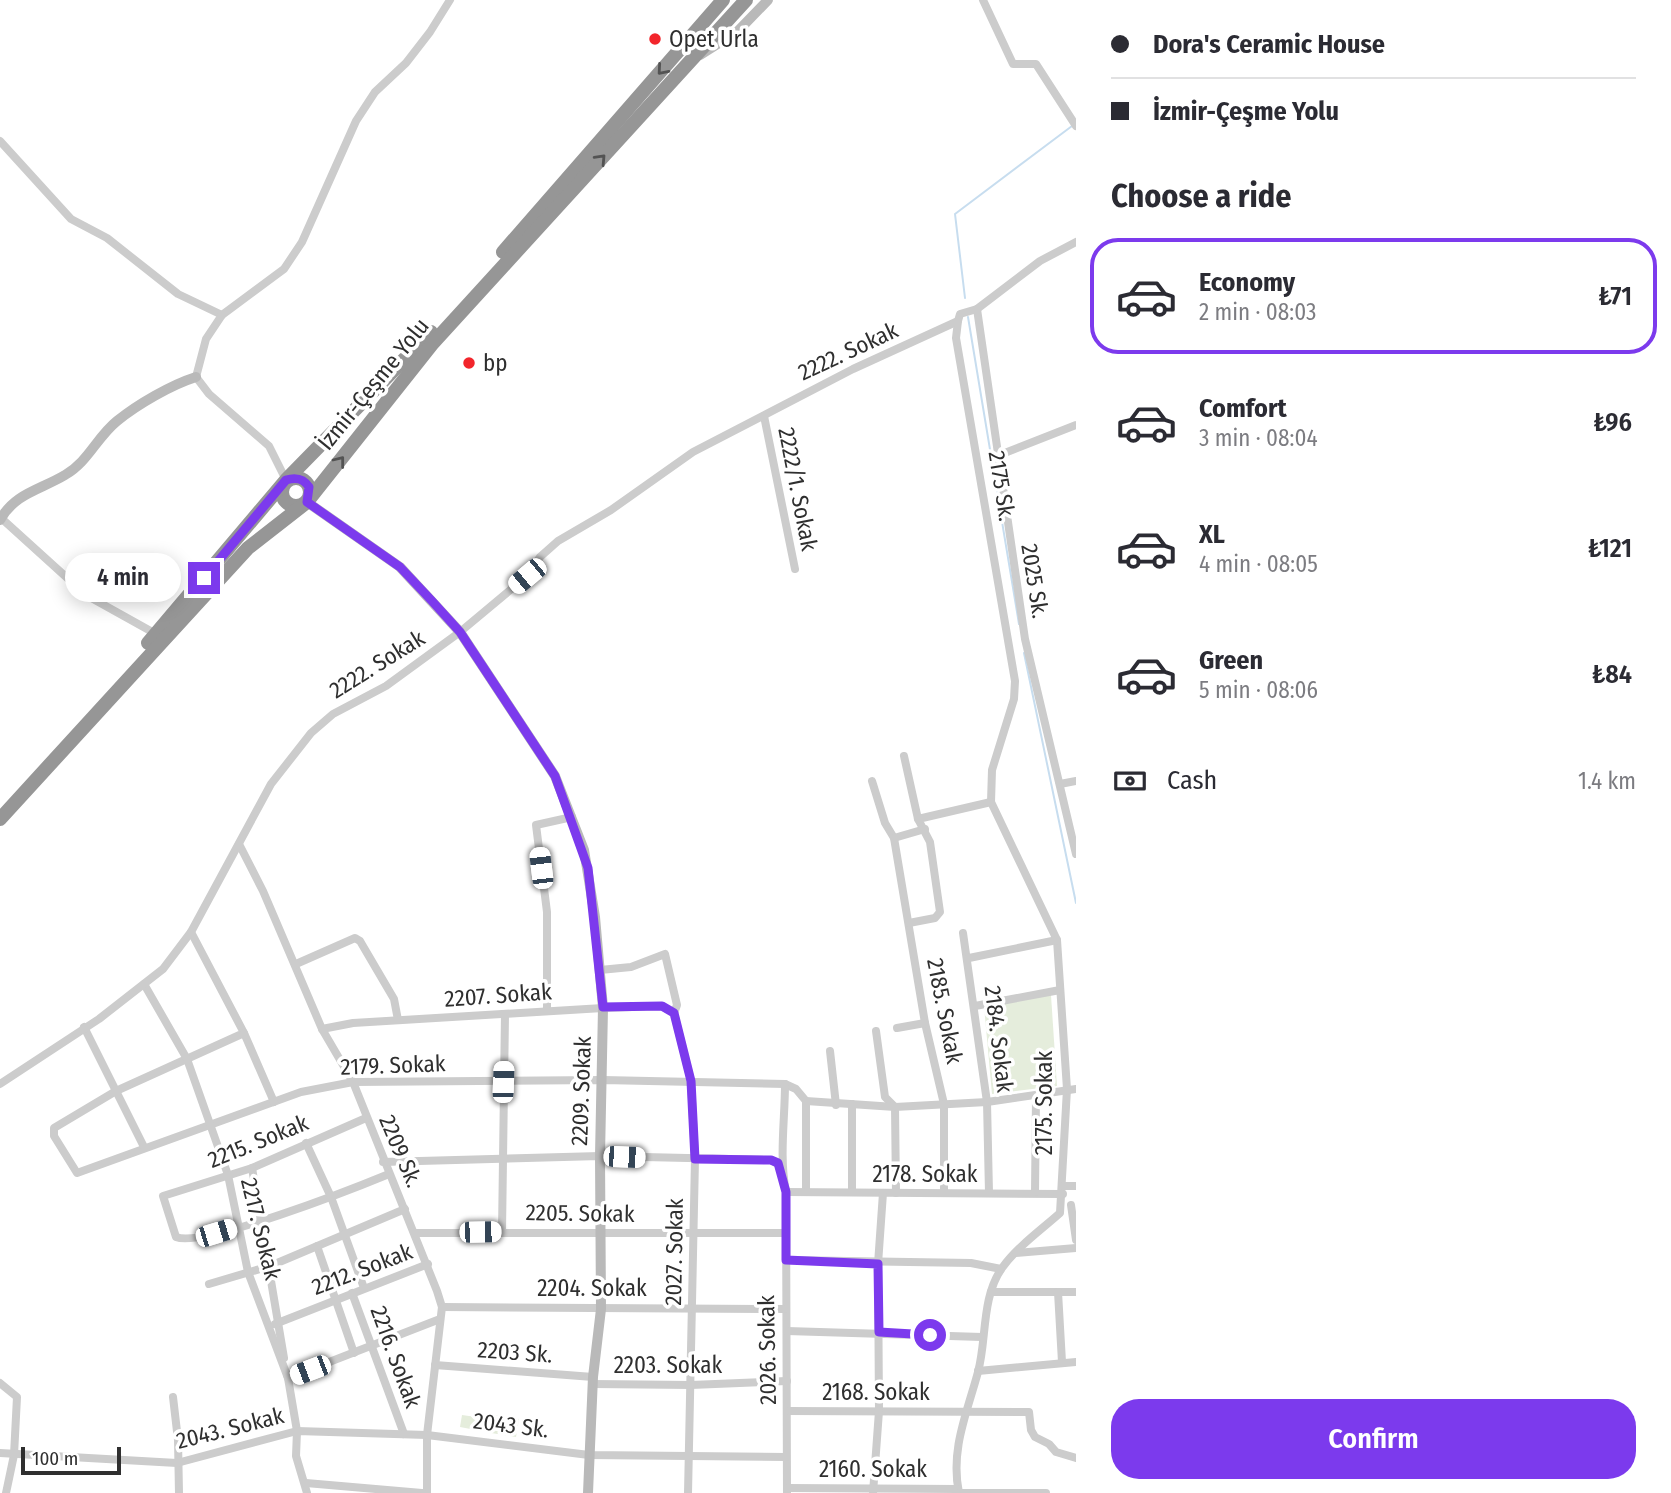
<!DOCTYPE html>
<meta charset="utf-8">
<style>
:root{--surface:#fff;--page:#f2f2f3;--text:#2b2b33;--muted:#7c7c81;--line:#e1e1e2;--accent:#7c3aed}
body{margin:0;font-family:"Fira Sans Condensed",sans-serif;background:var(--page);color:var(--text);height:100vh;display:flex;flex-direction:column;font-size:26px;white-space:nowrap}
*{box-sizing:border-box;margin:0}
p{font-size:23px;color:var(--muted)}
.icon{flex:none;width:38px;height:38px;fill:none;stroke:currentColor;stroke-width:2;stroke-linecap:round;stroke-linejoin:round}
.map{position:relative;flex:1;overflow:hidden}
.side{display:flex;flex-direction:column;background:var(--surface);width:595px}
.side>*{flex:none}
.top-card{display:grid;align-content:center;height:154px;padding:0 35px;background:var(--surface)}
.scale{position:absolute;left:21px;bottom:18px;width:100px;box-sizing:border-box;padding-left:7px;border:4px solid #2f2f2f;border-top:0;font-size:19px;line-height:24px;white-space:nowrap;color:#2f2f2f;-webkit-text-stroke:5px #fff;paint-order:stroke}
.end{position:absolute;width:32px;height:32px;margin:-16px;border:9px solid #7c3aed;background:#fff;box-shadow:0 0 0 4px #fff}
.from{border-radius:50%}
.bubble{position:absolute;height:49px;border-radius:24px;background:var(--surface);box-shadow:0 4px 18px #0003;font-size:23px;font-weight:600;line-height:49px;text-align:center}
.car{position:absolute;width:21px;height:42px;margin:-21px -10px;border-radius:9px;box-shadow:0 0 5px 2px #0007;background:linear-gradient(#fff 24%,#345 0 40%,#fff 0 76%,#345 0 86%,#fff 0)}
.top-card b{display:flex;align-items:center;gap:24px;height:66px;font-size:26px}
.top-card b+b{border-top:2px solid var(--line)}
.top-card i{width:18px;height:18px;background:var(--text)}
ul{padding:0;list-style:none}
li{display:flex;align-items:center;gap:21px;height:116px;margin:0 14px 10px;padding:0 21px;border:4px solid transparent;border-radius:28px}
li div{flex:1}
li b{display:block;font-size:26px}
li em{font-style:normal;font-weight:600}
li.on{border-color:var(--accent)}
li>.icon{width:63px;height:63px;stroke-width:1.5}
h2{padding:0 35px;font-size:32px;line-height:84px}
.pay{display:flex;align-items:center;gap:18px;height:77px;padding:0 35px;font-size:26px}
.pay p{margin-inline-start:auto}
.cta{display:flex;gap:14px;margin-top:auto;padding:14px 35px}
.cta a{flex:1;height:80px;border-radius:28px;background:var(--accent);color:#fff;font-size:28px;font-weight:600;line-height:80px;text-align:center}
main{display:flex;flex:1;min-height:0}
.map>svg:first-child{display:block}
.green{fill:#e5eddc}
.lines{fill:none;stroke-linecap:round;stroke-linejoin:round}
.stream{stroke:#c7ddef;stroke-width:2}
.street{stroke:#ccc;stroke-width:8}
.secondary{stroke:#b9b9b9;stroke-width:10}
.highway{stroke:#969696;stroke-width:14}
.oneway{stroke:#535353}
.route{stroke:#7c3aed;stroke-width:9}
.poi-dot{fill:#f2252b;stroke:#fff;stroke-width:2.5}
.labels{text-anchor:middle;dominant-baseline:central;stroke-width:7;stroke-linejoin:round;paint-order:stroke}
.poi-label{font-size:23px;fill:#2f2f2f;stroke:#fff;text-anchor:start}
.street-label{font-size:23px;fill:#2f2f2f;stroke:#fff}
</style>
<main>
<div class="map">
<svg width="1076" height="1493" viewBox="0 0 1076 1493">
<rect width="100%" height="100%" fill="#fff"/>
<g class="green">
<polygon points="1051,995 1057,1086 992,1094 984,1006"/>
<polygon points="488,1414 519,1419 516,1437 485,1432"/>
<polygon points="462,1415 483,1418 481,1431 460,1427"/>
</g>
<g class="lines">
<g class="stream">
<polyline points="965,298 955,214 1072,126"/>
<polyline points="968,317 1019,624"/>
<polyline points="1024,653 1076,903"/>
</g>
<g class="street">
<polyline points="983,0 1013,64 1036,64 1076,126"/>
<polyline points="0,141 71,219 107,238 178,294 222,315"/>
<polyline points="977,309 1025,639 1076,854"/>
<path d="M958,321L956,338L1015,681L1014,699L992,770L991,802L1057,940L1067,1089L1060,1213C1041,1230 1017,1247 1002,1268C981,1298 987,1339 978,1372C967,1413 950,1450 959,1493"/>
<polyline points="764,416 795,569"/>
<polyline points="997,456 1076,425"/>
<polyline points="286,480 269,446 209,394 196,377 206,339 222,315 284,269 302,242 356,121 375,92 406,63 430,32 450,0"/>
<polyline points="1,518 86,595 156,634"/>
<polyline points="904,756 918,819"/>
<polyline points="872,781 885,823 894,838 925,1023 944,1104 944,1193"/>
<polyline points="1060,784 1076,781"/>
<polyline points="894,838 925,829"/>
<polyline points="239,844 263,891 322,1029 353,1082 437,1291 442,1307 427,1435 427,1493"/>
<polyline points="909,923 935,918 940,912 930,842 918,819 991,802"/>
<polyline points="191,932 244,1033 116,1091 54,1128 54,1136 77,1173 301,1092 353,1082 603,1080 785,1084 796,1089 806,1101 806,1192"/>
<polyline points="963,933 987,1102 989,1193"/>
<polyline points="969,958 1057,940"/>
<polyline points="296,964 355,938 360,941 394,999 398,1020"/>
<polyline points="600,970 631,967 665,954 677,1005 674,1013"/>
<polyline points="144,984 187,1059 228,1175 248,1272 288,1378 297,1431 296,1456 307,1493"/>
<polyline points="975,1006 1060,990"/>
<polyline points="547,1011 547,912 536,825 572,817"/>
<polyline points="674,1013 691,1081 695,1159 688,1493"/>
<polyline points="84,1027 144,1147"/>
<polyline points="897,1028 925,1023"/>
<polyline points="322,1029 353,1023 603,1008 662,1006 674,1013"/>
<polyline points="876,1031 885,1097 895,1107 896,1193"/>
<polyline points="244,1033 274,1102"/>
<polyline points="830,1051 836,1105"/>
<polyline points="0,1084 99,1019 163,969 191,932 271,784 311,733 333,714 386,686 460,632 527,576 540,557 558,541 611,510 693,452 853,369 958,321 960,314 977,309 1040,261 1076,242"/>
<path d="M785,1084C785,1119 779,1157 786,1192L787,1493"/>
<polyline points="806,1101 895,1107 987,1102 1076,1089"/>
<polyline points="852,1104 852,1192"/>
<path d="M366,1118L252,1168L163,1196L176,1237C203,1248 355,1188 389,1174"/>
<polyline points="306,1143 331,1197 364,1288"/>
<polyline points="383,1162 600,1156 771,1160 781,1166"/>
<polyline points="252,1168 284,1358"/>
<polyline points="1063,1186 1076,1186"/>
<polyline points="786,1192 1063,1194"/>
<polyline points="1035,1192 1036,1097"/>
<polyline points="1071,1205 1076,1240"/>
<polyline points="502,1232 505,1014"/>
<polyline points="415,1233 786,1233"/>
<polyline points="317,1246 354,1353"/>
<polyline points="1016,1253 1076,1248"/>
<polyline points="786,1260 971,1263 1001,1269"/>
<polyline points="209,1284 270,1266 405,1209"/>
<polyline points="991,1292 1076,1292"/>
<polyline points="1058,1292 1062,1362"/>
<polyline points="352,1293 404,1434"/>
<polyline points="442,1307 784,1309"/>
<polyline points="275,1324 428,1264"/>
<polyline points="787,1331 982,1337"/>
<polyline points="435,1365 593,1377"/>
<polyline points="978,1371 1076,1362"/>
<polyline points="287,1374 288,1378 440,1319"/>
<polyline points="0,1383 17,1397 14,1455 6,1493"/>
<polyline points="592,1384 691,1385 787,1381"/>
<polyline points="173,1397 178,1440 179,1493"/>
<polyline points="788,1411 1029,1412 1031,1430 1035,1437 1049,1444 1056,1452 1076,1458"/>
<polyline points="0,1453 177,1463 297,1431 427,1435 589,1455 786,1457"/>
<polyline points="306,1483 422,1493"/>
<polyline points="787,1488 958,1489"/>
<polyline points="873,1493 879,1411 878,1264 883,1193"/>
<polyline points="959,1493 1046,1493"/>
</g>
<g class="secondary">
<polyline points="700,55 738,31 768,0"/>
<polyline points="307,502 400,567 460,632 555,776 584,850 595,917 603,1008 600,1156 601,1309 593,1377 588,1493"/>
<path d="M0,520C15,493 40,490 65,475C88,462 97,437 117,421C138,404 171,385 196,377"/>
</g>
<g class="highway">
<polyline points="503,252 723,0"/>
<circle cx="296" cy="492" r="14"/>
<polyline points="148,643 286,480 431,332"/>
<polyline points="0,819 248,548 307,502 433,343 746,0"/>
</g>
</g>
<defs><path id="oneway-chevron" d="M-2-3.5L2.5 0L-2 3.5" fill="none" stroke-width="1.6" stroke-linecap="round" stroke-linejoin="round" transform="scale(1.75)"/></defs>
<g class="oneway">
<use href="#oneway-chevron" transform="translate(662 70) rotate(131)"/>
<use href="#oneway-chevron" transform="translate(601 159) rotate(-47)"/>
<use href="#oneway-chevron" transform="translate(340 461) rotate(-52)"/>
</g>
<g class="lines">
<path class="route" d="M204,578L286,480C296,477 303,478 309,487L307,502L400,567L432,601L460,632L555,776L588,868L603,1007L662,1006L674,1013L691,1081L695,1159L771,1160L778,1163L786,1192V1260L878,1264L879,1332L930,1335"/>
</g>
<g class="poi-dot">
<circle cx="655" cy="39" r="7"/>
<circle cx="469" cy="363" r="7"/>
</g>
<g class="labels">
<g class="poi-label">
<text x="669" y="39">Opet Urla</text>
<text x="483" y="363">bp</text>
</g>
<g class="street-label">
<text transform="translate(848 351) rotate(-25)">2222. Sokak</text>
<text transform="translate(373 384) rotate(-51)">İzmir-Çeşme Yolu</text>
<text transform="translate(1002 486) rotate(81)">2175 Sk.</text>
<text transform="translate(798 489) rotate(79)">2222/1. Sokak</text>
<text transform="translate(1035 581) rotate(81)">2025 Sk.</text>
<text transform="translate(377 664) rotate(-32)">2222. Sokak</text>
<text transform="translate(498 995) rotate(-4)">2207. Sokak</text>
<text transform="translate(945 1011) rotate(79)">2185. Sokak</text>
<text transform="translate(999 1039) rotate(83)">2184. Sokak</text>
<text transform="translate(393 1065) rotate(-2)">2179. Sokak</text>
<text transform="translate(581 1091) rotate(-88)">2209. Sokak</text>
<text transform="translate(1044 1103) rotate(-90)">2175. Sokak</text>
<text transform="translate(258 1141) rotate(-22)">2215. Sokak</text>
<text transform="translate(401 1151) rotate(67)">2209 Sk.</text>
<text x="925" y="1174">2178. Sokak</text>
<text transform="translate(580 1213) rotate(1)">2205. Sokak</text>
<text transform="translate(261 1229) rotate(76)">2217. Sokak</text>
<text transform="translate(674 1252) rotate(-89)">2027. Sokak</text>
<text transform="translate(362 1269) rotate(-21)">2212. Sokak</text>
<text x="592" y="1288">2204. Sokak</text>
<text transform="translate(767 1350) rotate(-91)">2026. Sokak</text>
<text transform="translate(515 1352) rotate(4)">2203 Sk.</text>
<text transform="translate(396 1357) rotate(70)">2216. Sokak</text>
<text x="668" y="1365">2203. Sokak</text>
<text x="876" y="1392">2168. Sokak</text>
<text transform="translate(511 1425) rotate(7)">2043 Sk.</text>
<text transform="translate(230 1428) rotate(-14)">2043. Sokak</text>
<text x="873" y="1469">2160. Sokak</text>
</g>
</g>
</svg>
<div class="scale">100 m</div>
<i class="end from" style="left:930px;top:1335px"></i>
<i class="end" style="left:204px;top:578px"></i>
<div class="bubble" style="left:65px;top:553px;width:116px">4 min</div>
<i class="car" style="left:527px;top:576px;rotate:230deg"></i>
<i class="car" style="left:541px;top:868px;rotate:353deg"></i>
<i class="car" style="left:503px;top:1082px;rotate:2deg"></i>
<i class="car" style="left:624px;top:1157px;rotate:92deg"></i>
<i class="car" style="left:480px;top:1232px;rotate:89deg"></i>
<i class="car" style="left:216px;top:1233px;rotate:73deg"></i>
<i class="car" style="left:310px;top:1370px;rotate:249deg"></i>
</div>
<section class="side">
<div class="top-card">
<b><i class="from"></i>Dora's Ceramic House</b>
<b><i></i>İzmir-Çeşme Yolu</b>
</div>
<h2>Choose a ride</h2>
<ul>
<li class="on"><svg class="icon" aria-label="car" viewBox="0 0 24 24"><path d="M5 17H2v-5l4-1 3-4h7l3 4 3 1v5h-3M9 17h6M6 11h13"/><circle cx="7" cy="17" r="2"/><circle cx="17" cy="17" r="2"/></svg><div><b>Economy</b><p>2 min · 08:03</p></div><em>₺71</em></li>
<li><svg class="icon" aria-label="car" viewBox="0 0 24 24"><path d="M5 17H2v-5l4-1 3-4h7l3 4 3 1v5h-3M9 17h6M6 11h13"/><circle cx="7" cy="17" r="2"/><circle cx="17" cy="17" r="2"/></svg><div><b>Comfort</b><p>3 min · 08:04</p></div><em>₺96</em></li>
<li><svg class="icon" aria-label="car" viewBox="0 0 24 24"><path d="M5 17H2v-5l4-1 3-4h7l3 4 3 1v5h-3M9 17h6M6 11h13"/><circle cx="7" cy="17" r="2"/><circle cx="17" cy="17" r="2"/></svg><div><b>XL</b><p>4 min · 08:05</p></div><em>₺121</em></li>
<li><svg class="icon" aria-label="car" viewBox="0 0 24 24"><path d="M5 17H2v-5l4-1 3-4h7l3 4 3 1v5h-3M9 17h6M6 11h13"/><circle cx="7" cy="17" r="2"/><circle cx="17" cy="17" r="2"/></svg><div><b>Green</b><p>5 min · 08:06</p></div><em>₺84</em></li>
</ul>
<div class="pay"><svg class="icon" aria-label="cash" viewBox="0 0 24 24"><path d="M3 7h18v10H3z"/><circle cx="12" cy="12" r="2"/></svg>Cash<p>1.4 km</p></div>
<div class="cta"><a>Confirm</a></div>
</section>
</main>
